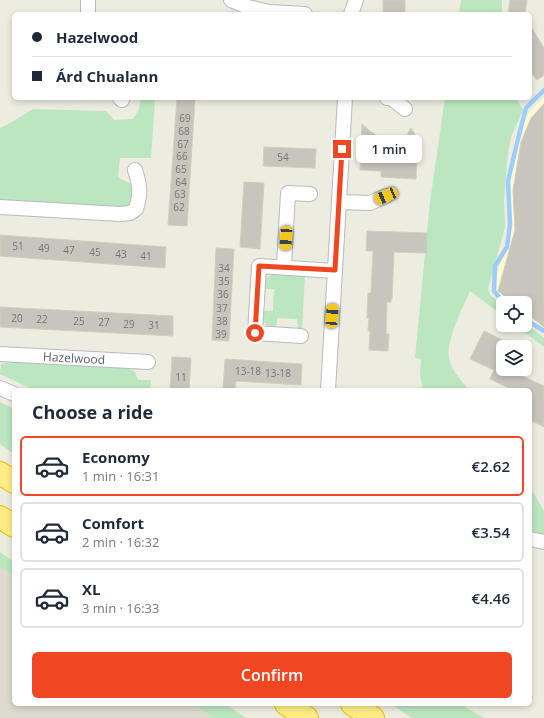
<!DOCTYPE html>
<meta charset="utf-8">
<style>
:root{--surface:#fff;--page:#f6f6f7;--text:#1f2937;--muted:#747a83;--line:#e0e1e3;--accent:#f14622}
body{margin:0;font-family:"Open Sans",sans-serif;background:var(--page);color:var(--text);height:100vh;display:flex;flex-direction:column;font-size:15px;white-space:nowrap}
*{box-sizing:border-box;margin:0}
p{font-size:13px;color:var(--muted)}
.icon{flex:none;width:22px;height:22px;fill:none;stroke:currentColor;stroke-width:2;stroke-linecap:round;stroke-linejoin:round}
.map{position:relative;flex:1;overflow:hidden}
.side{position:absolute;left:12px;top:388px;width:520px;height:318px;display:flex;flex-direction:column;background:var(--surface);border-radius:6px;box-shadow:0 2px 6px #0003}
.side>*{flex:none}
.top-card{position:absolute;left:12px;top:12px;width:520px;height:88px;border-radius:6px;box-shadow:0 2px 6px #0003;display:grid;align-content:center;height:88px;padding:0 20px;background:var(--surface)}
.buttons{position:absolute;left:496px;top:296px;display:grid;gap:8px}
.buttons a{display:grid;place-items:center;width:36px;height:36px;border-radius:6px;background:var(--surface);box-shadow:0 2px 6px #0003;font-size:20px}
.end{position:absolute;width:18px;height:18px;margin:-9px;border:5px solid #f14622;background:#fff;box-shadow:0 0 0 2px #fff}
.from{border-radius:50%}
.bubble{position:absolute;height:28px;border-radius:6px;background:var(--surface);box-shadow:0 2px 6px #0003;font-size:13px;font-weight:600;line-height:28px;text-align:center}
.car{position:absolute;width:12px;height:24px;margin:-12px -6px;border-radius:5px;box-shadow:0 0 3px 1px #0007;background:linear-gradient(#f5c518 24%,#345 0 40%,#f5c518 0 76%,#345 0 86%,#f5c518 0)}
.top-card b{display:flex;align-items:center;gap:14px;height:38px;font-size:15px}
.top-card b+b{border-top:1px solid var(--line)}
.top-card i{width:10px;height:10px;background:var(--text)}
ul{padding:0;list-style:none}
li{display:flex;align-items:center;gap:12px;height:60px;margin:0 8px 6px;padding:0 12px;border:2px solid var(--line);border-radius:6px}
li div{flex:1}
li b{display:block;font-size:15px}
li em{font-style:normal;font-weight:600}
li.selected{border-color:var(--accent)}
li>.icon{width:36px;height:36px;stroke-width:1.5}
h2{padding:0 20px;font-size:18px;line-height:48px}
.action{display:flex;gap:8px;margin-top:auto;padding:8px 20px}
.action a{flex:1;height:46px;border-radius:6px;background:var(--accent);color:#fff;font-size:16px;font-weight:600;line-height:46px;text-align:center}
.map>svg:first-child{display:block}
.commercial{fill:#fff9d3}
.education{fill:#dddbcf}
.green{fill:#bbe6bf}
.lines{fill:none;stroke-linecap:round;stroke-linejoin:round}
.stream{stroke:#9eccff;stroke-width:4.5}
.building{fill:#c8c5bd;stroke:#d2cebe}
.street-casing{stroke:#b8bac0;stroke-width:16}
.highway-casing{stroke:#edba00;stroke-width:24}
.street{stroke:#fff;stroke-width:14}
.highway{stroke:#ffec85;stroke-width:22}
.route{stroke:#f14622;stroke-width:5}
.labels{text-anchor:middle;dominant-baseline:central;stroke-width:4;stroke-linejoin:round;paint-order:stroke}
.number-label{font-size:10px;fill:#757679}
.street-label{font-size:12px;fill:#595c62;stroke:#fff}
</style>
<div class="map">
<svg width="544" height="718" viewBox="0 0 544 718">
<rect width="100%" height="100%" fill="#edece0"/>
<polygon class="commercial" points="544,97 544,334 525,321 525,303 503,303 496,297 493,291 509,228 507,187 509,170 515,139 526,116"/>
<polygon class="education" points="0,567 14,577 14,704 193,704 213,718 0,718"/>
<g class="green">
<polygon points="461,0 502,0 502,14 459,14"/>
<path d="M141,98H155L151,158H120L118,177L131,184C133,192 133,197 129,204L122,207L0,200V128L12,122L33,109L106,111L114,120L133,119L139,109Z"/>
<path d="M445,98H516L523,110L511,137L508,152L504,199L505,227L488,289L490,295L503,305V316L470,291C463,307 445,342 449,359C452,371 461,380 469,390H423L420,374L421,359L415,358L430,202Z"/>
<path d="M277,274L305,276L302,330L299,329L298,328L297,319L277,318C277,320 277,326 275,327C270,331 264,323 263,319C262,317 263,315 263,312L265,311H273L274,289C272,289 269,290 267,289C262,287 265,281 267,278C270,275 273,274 277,274Z"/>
<polygon points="525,323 544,338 544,347 515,325 525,325"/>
<polygon points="17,361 128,368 135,372 138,380 151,380 150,390 34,390 0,374 1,364"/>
<polygon points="0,402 14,409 14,454 0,444"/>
<polygon points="530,487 544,511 544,536 530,531"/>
<polygon points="0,552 14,562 14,577 0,567"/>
<polygon points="193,704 225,704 246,718 213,718"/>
<polygon points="391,704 460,704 484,718 412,718"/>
</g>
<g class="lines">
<g class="stream">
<polyline points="504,303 494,291 495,266 507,247 510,224 508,181 518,139 526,108 544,90"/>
<polyline points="525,319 544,331"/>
</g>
</g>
<g class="building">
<rect x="383" y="0" width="22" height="14"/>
<polygon points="510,0 527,0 525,14 508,14"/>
<polygon points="530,25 544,48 544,75 537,80 530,71"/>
<polygon points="177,98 195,98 187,226 168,225"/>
<polygon points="544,104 544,327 525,312 525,303 514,303 498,291 515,230 513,190 521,142 531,118"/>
<polygon points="362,124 371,132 380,137 405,138 411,128 418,139 416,179 381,177 381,171 360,170"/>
<polygon points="264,147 316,149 315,168 263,166"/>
<polygon points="244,182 264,183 260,249 240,247"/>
<polygon points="367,231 427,233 427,253 394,252 392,299 391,299 391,302 387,302 386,334 389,334 388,351 369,350 370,331 368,331 369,318 367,318 368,293 371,293 373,251 366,251"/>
<polygon points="0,235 166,247 165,268 0,256"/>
<polygon points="216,248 234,249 229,341 212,340"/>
<polygon points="0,307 173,316 173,336 0,327"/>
<polygon points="484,331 517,347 503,347 503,369 514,369 513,372 544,386 544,427 530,420 530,390 513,390 490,379 494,370 470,359"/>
<polygon points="172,357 191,358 189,390 170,390"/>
<polygon points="225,359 302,364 301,385 236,381 235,390 223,389"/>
</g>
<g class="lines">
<g class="street-casing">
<g id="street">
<polyline points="88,0 88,14"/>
<polyline points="231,0 248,7 269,12 305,14"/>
<polyline points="351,14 356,0"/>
<polyline points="120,98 122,100"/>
<polyline points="387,98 391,98 405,109"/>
<polyline points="339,202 370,203 386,196"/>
<path d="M0,207L120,214L130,213L136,209C141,194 140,185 135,170"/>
<polyline points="284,267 288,193 310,194"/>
<polyline points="301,336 255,333 259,266 335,271"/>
<polyline points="0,354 148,362"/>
<polyline points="0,388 14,394"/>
<polyline points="328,390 345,98"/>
<polyline points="530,539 544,542"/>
</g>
</g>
<g class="highway-casing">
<g id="highway">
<polyline points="0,473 14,482"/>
<polyline points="0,517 14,526"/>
<polyline points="286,704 307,718"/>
<polyline points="352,704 373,718"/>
</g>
</g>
<use href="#street" class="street"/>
<use href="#highway" class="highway"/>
</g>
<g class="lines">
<polyline class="route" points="255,333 259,266 335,270 342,149"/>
</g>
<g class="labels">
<g class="number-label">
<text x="185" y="118">69</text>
<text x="184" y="131">68</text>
<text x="183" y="144">67</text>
<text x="182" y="156">66</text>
<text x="283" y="157">54</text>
<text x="181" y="169">65</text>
<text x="181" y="182">64</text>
<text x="180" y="194">63</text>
<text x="179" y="207">62</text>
<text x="18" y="246">51</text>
<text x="44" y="248">49</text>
<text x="69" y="250">47</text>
<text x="95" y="252">45</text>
<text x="121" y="254">43</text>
<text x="146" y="256">41</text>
<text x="224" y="268">34</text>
<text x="224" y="281">35</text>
<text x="223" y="294">36</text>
<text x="222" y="308">37</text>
<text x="17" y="318">20</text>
<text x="42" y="319">22</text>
<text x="79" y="321">25</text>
<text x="222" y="321">38</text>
<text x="104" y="322">27</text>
<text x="129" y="324">29</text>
<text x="154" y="325">31</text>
<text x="221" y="334">39</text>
<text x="248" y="371">13-18</text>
<text x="278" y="373">13-18</text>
<text x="181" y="377">11</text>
</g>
<g class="street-label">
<text transform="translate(74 358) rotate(3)">Hazelwood</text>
</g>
</g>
</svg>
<div class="buttons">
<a><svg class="icon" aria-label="locate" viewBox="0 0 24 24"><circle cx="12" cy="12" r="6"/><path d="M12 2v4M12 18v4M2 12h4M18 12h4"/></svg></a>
<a><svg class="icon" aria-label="layers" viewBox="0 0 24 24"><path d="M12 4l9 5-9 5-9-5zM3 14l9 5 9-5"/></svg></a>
</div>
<i class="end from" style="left:255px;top:333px"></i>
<i class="end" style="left:342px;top:149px"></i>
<div class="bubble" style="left:356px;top:135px;width:66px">1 min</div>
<i class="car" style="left:386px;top:196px;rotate:247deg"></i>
<i class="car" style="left:286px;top:238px;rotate:183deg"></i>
<i class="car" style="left:332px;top:316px;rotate:4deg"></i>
<div class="top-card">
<b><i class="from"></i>Hazelwood</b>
<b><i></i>Árd Chualann</b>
</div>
<section class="side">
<h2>Choose a ride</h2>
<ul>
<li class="selected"><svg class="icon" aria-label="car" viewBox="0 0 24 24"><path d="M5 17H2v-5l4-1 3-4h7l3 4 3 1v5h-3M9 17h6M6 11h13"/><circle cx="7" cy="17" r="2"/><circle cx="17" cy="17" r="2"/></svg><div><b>Economy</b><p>1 min · 16:31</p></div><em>€2.62</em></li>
<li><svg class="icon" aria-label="car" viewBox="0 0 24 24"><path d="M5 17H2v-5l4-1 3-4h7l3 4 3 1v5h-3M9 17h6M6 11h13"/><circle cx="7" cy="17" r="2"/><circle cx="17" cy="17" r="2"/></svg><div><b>Comfort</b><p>2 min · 16:32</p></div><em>€3.54</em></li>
<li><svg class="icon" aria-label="car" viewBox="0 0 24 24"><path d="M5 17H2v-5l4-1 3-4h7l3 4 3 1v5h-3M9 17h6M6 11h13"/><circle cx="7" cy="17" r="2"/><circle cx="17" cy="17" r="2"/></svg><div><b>XL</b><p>3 min · 16:33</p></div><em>€4.46</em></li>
</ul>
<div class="action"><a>Confirm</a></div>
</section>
</div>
